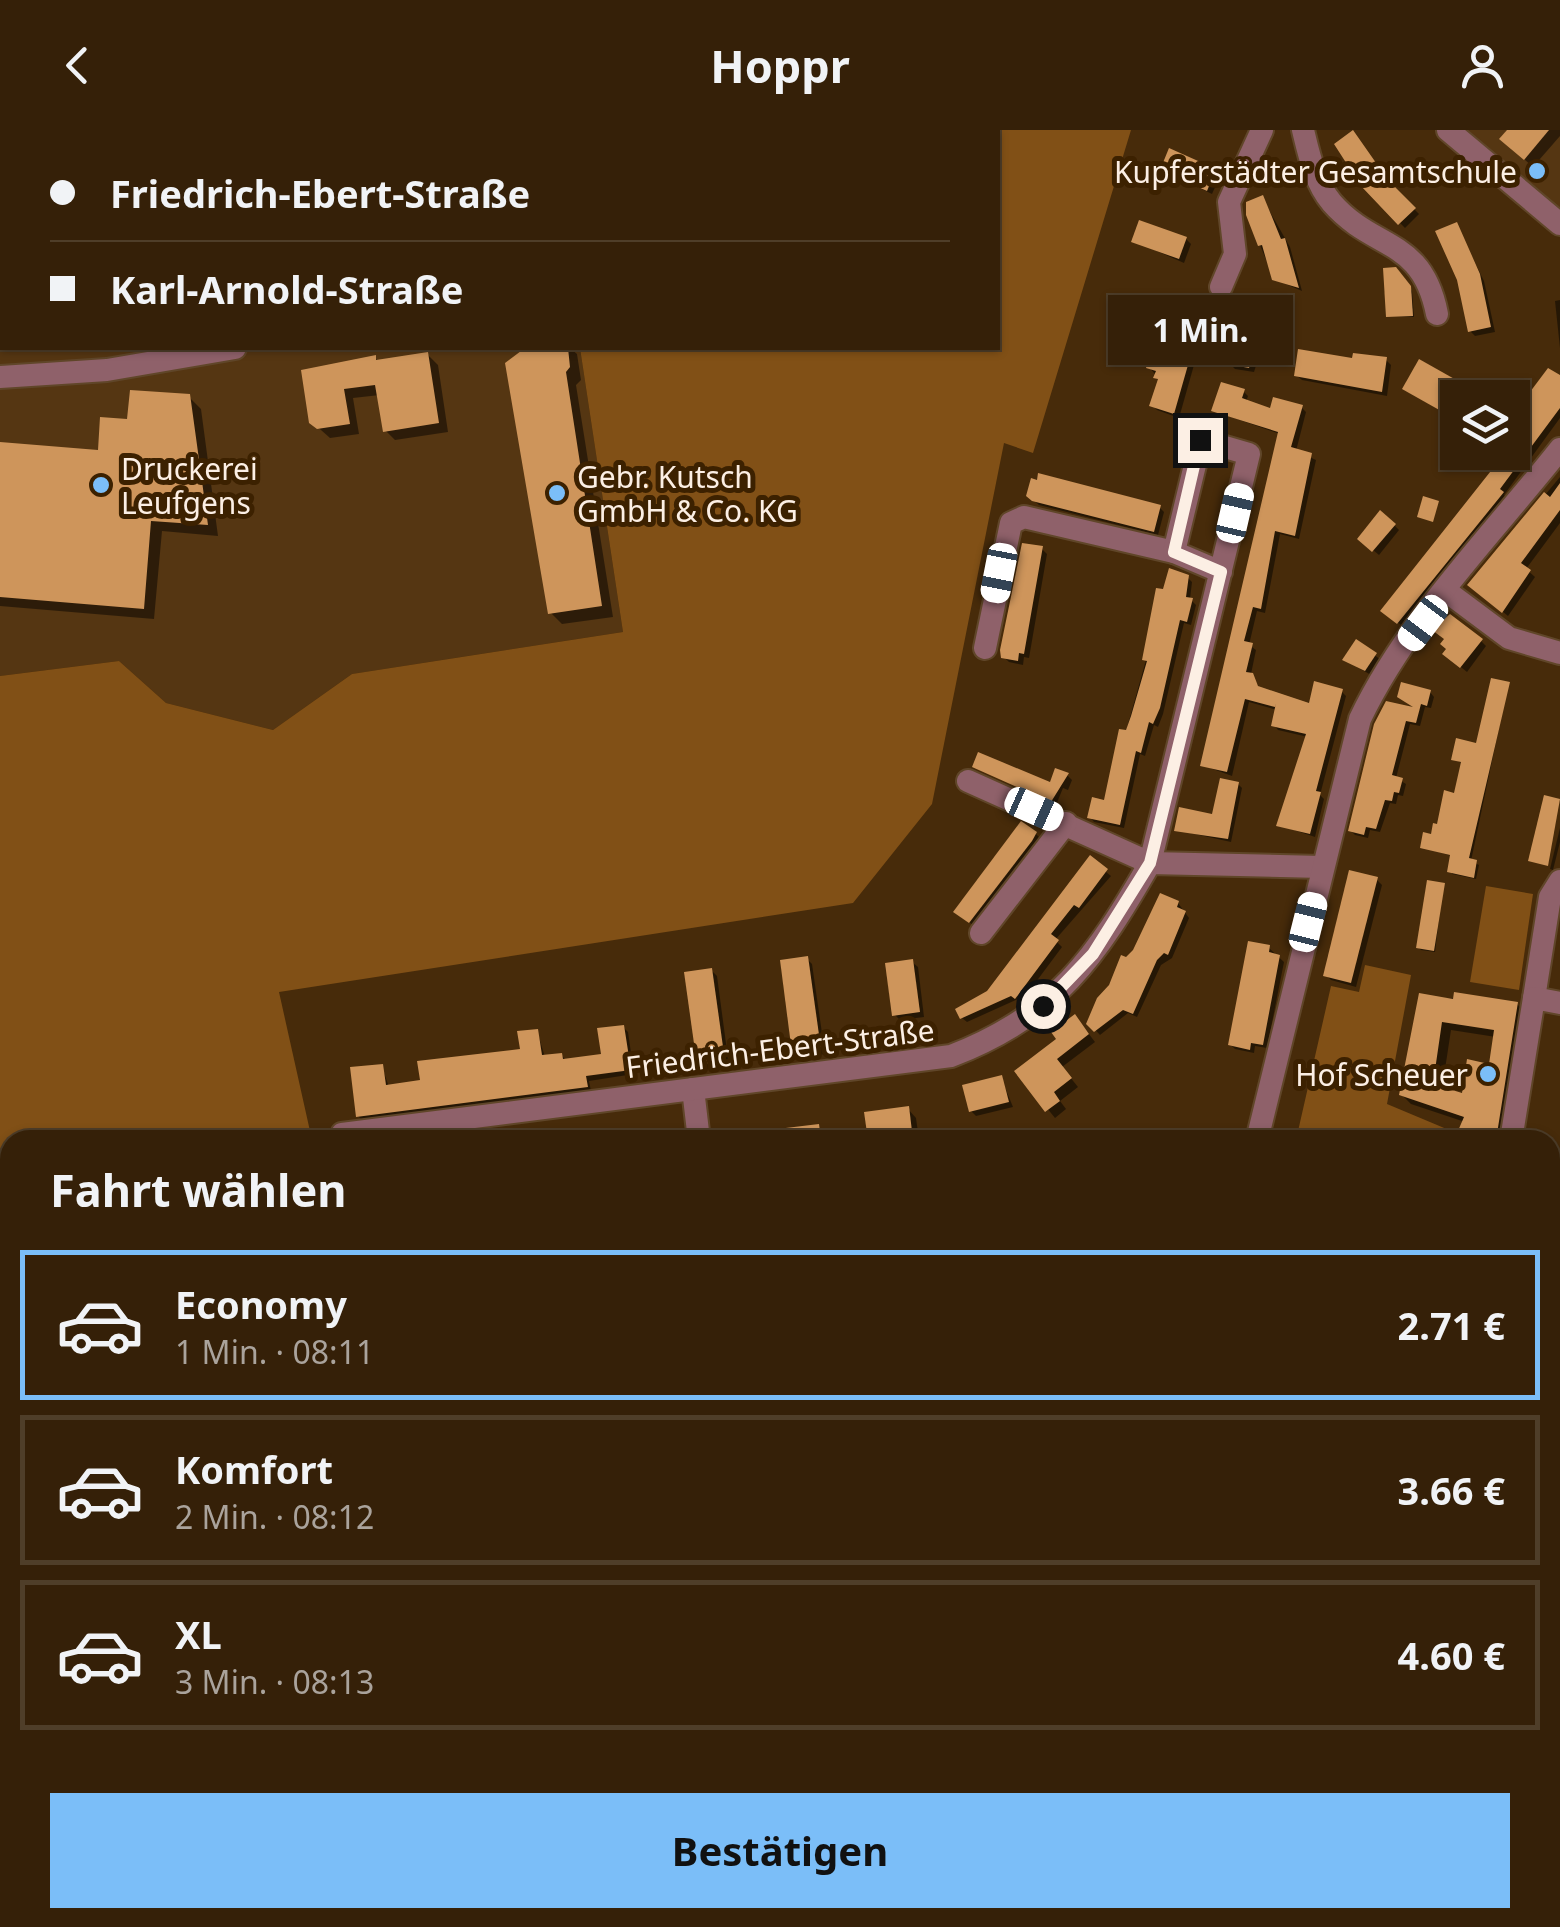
<!DOCTYPE html>
<html lang="de">
<meta charset="utf-8">
<style>
:root{--surface:#352008;--page:#3d2812;--text:#f1f3f6;--muted:#aaa39c;--line:#4f3e29;--accent:#7bbef8}
body{margin:0;font-family:"Noto Sans",sans-serif;background:var(--page);color:var(--text);height:100vh;display:flex;flex-direction:column;font-size:38px;white-space:nowrap}
*{box-sizing:border-box;margin:0}
p{font-size:32px;color:var(--muted)}
.icon{flex:none;width:55px;height:55px;fill:none;stroke:currentColor;stroke-width:2;stroke-linecap:round;stroke-linejoin:round}
.map{position:relative;flex:1;overflow:hidden}
.side{position:absolute;left:0px;top:1000px;width:1560px;height:798px;display:flex;flex-direction:column;background:var(--surface);border-radius:30px 30px 0 0;box-shadow:0 2px 8px #0004,0 0 0 2px var(--line)}
.side>*{flex:none}
.top-card{position:absolute;left:0px;top:0px;width:1000px;height:220px;box-shadow:0 2px 8px #0004,0 0 0 2px var(--line);display:grid;align-content:center;height:220px;padding:0 50px;background:var(--surface)}
.tools{position:absolute;left:1440px;top:250px;display:grid;gap:20px}
.tools a{display:grid;place-items:center;width:90px;height:90px;border-radius:0px;background:var(--surface);box-shadow:0 2px 8px #0004,0 0 0 2px var(--line);font-size:50px}
.end{position:absolute;width:45px;height:45px;margin:-22px;border:12px solid #fcefe4;background:#111;box-shadow:0 0 0 5px #111}
.from{border-radius:50%}
.bubble{position:absolute;height:70px;border-radius:0px;background:var(--surface);box-shadow:0 2px 8px #0004,0 0 0 2px var(--line);font-size:32px;font-weight:700;line-height:70px;text-align:center}
.car{position:absolute;width:30px;height:60px;margin:-30px -15px;border-radius:12px;box-shadow:0 0 8px 2px #0007;background:linear-gradient(#fff 24%,#345 0 40%,#fff 0 76%,#345 0 86%,#fff 0)}
.top-card b{display:flex;align-items:center;gap:35px;height:95px;font-size:38px}
.top-card b+b{border-top:2px solid var(--line)}
.top-card i{width:25px;height:25px;background:var(--text)}
ul{padding:0;list-style:none}
li{display:flex;align-items:center;gap:30px;height:150px;margin:0 20px 15px;padding:0 30px;border:5px solid var(--line);border-radius:0px}
li div{flex:1}
li b{display:block;font-size:38px}
li em{font-style:normal;font-weight:700}
li.selected{border-color:var(--accent)}
li>.icon{width:90px;height:90px;stroke-width:1.5}
h2{padding:0 50px;font-size:45px;line-height:120px}
.action{display:flex;gap:20px;margin-top:auto;padding:20px 50px}
.action a{flex:1;height:115px;border-radius:0px;background:var(--accent);color:#111;font-size:40px;font-weight:700;line-height:115px;text-align:center}
header{display:flex;justify-content:space-between;align-items:center;height:130px;padding:0 50px;background:var(--surface);font-size:45px;font-weight:700}
.map>svg:first-child{display:block}
.built{fill:#553612}
.green{fill:#815016}
.shadow{fill:#0007;fill-rule:evenodd}
.building{fill:#ce955b;fill-rule:evenodd}
.lines{fill:none;stroke-linecap:round;stroke-linejoin:round}
.street-casing{stroke:#604629;stroke-width:26}
.street{stroke:#8f616a;stroke-width:22}
.route{stroke:#fcefe4;stroke-width:12}
.poi-dot{fill:#7bbef8;stroke:#3c2100;stroke-width:4}
.labels{text-anchor:middle;dominant-baseline:central;stroke-width:10;stroke-linejoin:round;paint-order:stroke}
.poi-label{font-size:30px;fill:#fcefe4;stroke:#3c2100;text-anchor:end}
.street-label{font-size:30px;fill:#fcefe4;stroke:#3c2100}
</style>
<header><svg class="icon" aria-label="back" viewBox="0 0 24 24"><path d="M15 5l-7 7 7 7"/></svg>Hoppr<svg class="icon" aria-label="person" viewBox="0 0 24 24"><circle cx="12" cy="8" r="4"/><path d="M4 21q1-7 8-7t8 7"/></svg></header>
<div class="map">
<svg width="1560" height="1797" viewBox="0 0 1560 1797">
<rect width="100%" height="100%" fill="#472b0a"/>
<g class="built">
<polygon points="0,0 546,0 2,2 2,218 580,218 623,502 352,544 273,600 166,573 119,531 0,546"/>
<polygon points="1467,0 1560,0 1560,82 1468,1"/>
<polygon points="1550,1343 1560,1345 1560,1609 1550,1610"/>
<polygon points="0,1391 10,1392 10,1788 578,1788 581,1797 0,1797"/>
</g>
<g class="green">
<polygon points="546,0 1131,0 1033,323 1004,313 932,674 853,773 279,862 312,1010 10,1010 10,1392 0,1391 0,546 119,531 166,573 273,600 352,544 623,502 580,218 998,218 998,2"/>
<polygon points="1486,756 1533,764 1519,860 1470,852"/>
<polygon points="1365,835 1411,845 1387,974 1449,1000 1445,1010 1296,1010 1331,856 1359,862"/>
<polygon points="655,1788 1034,1788 1033,1797 661,1797"/>
</g>
<g class="shadow">
<rect x="195" y="0" width="93" height="2"/>
<polygon points="321,0 374,0 375,2 324,2"/>
<polygon points="419,0 502,0 505,2 419,2"/>
<polygon points="1520,0 1560,0 1560,6 1533,37 1508,15"/>
<polygon points="0,16 2,218 40,218 39,221 0,218"/>
<polygon points="1163,40 1215,41 1220,46 1212,64"/>
<polygon points="1363,55 1392,57 1419,84 1405,98"/>
<polygon points="1262,68 1290,117 1302,161 1274,149 1260,115"/>
<polygon points="1456,95 1484,151 1495,202 1475,206 1470,201"/>
<polygon points="1186,109 1191,114 1184,133 1134,111"/>
<polygon points="1395,140 1412,161 1414,187 1389,186"/>
<polygon points="1560,170 1560,218 1555,171"/>
<polygon points="1260,202 1265,207 1254,242 1235,239 1230,234"/>
<polygon points="528,218 570,218 577,224 581,250 576,255 613,487 562,494 551,483 521,227"/>
<polygon points="427,224 438,235 448,302 395,310 385,300 380,265 353,268 359,304 330,308 312,292 304,242 375,228 379,232"/>
<polygon points="1385,229 1391,235 1387,266 1302,250 1296,245"/>
<polygon points="1188,230 1194,235 1179,288 1157,280 1152,275 1160,250 1149,237"/>
<polygon points="1560,249 1560,288 1504,365 1508,369 1404,497 1389,486 1512,322"/>
<polygon points="1457,253 1462,258 1447,285 1405,259"/>
<polygon points="1243,261 1248,266 1246,272 1272,281 1301,277 1306,282 1296,321 1316,330 1299,409 1280,404 1265,483 1257,481 1249,515 1256,520 1251,544 1260,559 1311,576 1341,561 1346,566 1320,665 1324,669 1315,707 1279,695 1308,607 1278,600 1274,595 1277,580 1249,572 1232,646 1202,635 1280,304 1214,281"/>
<polygon points="189,267 201,279 218,406 162,401 154,489 0,476 0,316 100,322 129,292"/>
<polygon points="1560,347 1560,393 1526,439 1535,447 1508,486 1470,455"/>
<polygon points="1029,366 1159,377 1164,382 1158,405 1039,375"/>
<polygon points="1394,395 1399,400 1379,425 1360,409"/>
<polygon points="1042,419 1047,424 1029,528 1024,527 1023,535 1009,532 1004,527"/>
<polygon points="1187,447 1192,452 1190,469 1196,475 1191,495 1184,493 1163,584 1158,597 1154,595 1145,626 1140,624 1124,698 1094,692 1090,687 1106,673 1165,462"/>
<polygon points="1481,511 1486,516 1467,542 1451,529"/>
<polygon points="1357,512 1381,530 1371,545 1345,530"/>
<polygon points="1508,555 1471,731 1479,735 1476,749 1452,744 1452,726 1422,717 1456,666 1464,634 1454,629 1477,616"/>
<polygon points="1430,562 1434,567 1431,578 1425,577 1420,596 1410,594 1396,648 1406,654 1403,666 1398,665 1396,674 1390,673 1380,702 1370,700 1368,708 1355,705 1351,701 1388,574 1420,581 1405,571"/>
<polygon points="975,636 1051,655 1067,645 1072,650 1068,660 1063,658 1056,675"/>
<polygon points="1238,654 1242,658 1231,712 1177,700 1214,687"/>
<polygon points="1560,698 1560,712 1553,740 1550,739"/>
<polygon points="1035,703 1040,708 974,796 961,786"/>
<polygon points="1090,729 1111,746 1055,810 1062,817 1021,872 1018,869 967,892 962,888 989,863"/>
<polygon points="1377,750 1382,755 1356,857 1331,850 1326,845"/>
<polygon points="1443,756 1435,822 1421,820 1419,818"/>
<polygon points="1178,773 1189,788 1172,828 1161,835 1137,887 1128,883 1100,905 1089,893 1123,828 1127,830"/>
<polygon points="1269,818 1284,832 1267,918 1255,916 1254,923 1235,919 1230,914"/>
<polygon points="807,829 812,834 825,924 800,927 795,922"/>
<polygon points="912,832 918,837 924,887 900,890 894,884"/>
<polygon points="711,840 717,846 729,936 704,939 699,934"/>
<path d="M1421,866L1517,874L1527,884L1509,1010H1457L1465,992L1411,974L1401,964ZM1451,900L1496,907L1491,937L1464,966L1442,959Z"/>
<polygon points="1082,895 1095,912 1062,937 1078,957 1060,971 1066,979 1055,988 1017,941"/>
<polygon points="623,897 628,902 634,944 589,951 591,961 363,991 358,986 382,937 389,957 423,952 523,921 537,901 545,927 561,925 567,931 604,926"/>
<polygon points="1001,948 1013,977 976,986 971,981"/>
<polygon points="908,979 916,988 919,1010 870,1010"/>
<polygon points="818,997 827,1010 722,1010 722,1008"/>
<polygon points="666,998 672,1010 593,1010"/>
<polygon points="465,1006 469,1010 433,1010"/>
<polygon points="1550,1125 1560,1126 1560,1258 1550,1256"/>
<polygon points="1550,1390 1560,1398 1560,1430 1550,1483"/>
<polygon points="0,1456 10,1463 10,1521 0,1520"/>
<polygon points="0,1566 10,1568 10,1727 0,1726"/>
<polygon points="41,1788 93,1788 106,1797 34,1797"/>
<polygon points="262,1788 326,1788 319,1797 259,1797"/>
<polygon points="471,1788 510,1788 517,1797 477,1797"/>
<polygon points="539,1788 569,1788 576,1797 525,1797"/>
<polygon points="1114,1788 1144,1788 1142,1797 1117,1797 1119,1789"/>
<polygon points="1193,1788 1230,1788 1228,1797 1191,1797"/>
<polygon points="1341,1788 1422,1788 1415,1797 1380,1797 1371,1791 1366,1797 1347,1797"/>
<polygon points="1501,1788 1527,1788 1526,1797 1501,1797"/>
</g>
<g class="building">
<polygon points="1353,0 1388,50 1416,78 1398,95 1361,56 1334,14"/>
<polygon points="1507,0 1549,0 1524,30 1499,9"/>
<polygon points="1169,18 1216,39 1207,61 1160,40"/>
<polygon points="1263,65 1281,109 1285,108 1299,158 1272,150 1262,115 1258,116 1246,85 1246,72"/>
<polygon points="1139,90 1187,107 1179,129 1131,112"/>
<polygon points="1457,92 1480,144 1491,197 1468,202 1457,150 1435,101"/>
<polygon points="1396,137 1411,156 1413,186 1386,187 1383,138"/>
<polygon points="1237,192 1261,200 1249,238 1227,234"/>
<polygon points="525,218 568,218 570,237 566,242 602,476 548,484 505,233"/>
<polygon points="1163,219 1190,228 1174,284 1149,276 1158,249 1153,248 1156,241 1146,238 1151,221 1161,225"/>
<polygon points="1298,219 1352,228 1353,223 1387,227 1382,262 1294,246"/>
<polygon points="428,222 439,293 383,302 375,255 344,259 350,294 317,299 309,293 301,240 376,225 376,230"/>
<polygon points="1419,229 1458,251 1441,281 1402,259"/>
<polygon points="1548,238 1560,245 1560,278 1500,359 1504,362 1397,494 1380,481 1494,337 1472,322 1512,322 1512,286"/>
<polygon points="1221,252 1245,259 1242,268 1270,278 1273,267 1303,275 1291,317 1312,323 1295,406 1275,401 1261,479 1253,477 1244,511 1253,513 1246,542 1253,543 1258,556 1309,573 1314,551 1343,559 1316,661 1321,662 1310,704 1276,696 1306,604 1271,596 1276,573 1275,577 1245,569 1227,642 1200,636 1278,302 1211,281"/>
<polygon points="130,260 190,264 208,395 151,391 144,479 0,467 0,312 98,320 100,287 127,289"/>
<polygon points="1038,343 1161,375 1154,402 1032,371 1026,366 1031,348 1037,350"/>
<polygon points="1560,353 1560,380 1521,433 1531,440 1502,483 1467,455 1544,362 1550,367"/>
<polygon points="1423,366 1439,371 1433,392 1417,387"/>
<polygon points="1380,380 1396,394 1372,422 1357,409"/>
<polygon points="1022,413 1043,416 1024,524 1019,523 1018,531 1001,528 1000,520"/>
<polygon points="1169,438 1189,445 1186,467 1193,468 1187,492 1180,490 1160,578 1153,594 1149,592 1141,623 1136,621 1120,695 1087,688 1092,667 1104,670 1119,599 1126,600 1131,586 1147,531 1142,530 1156,458 1163,459"/>
<polygon points="1450,484 1483,509 1460,538 1442,524 1446,519 1440,514 1444,509 1432,500"/>
<polygon points="1356,509 1377,523 1365,541 1342,530"/>
<polygon points="1491,548 1510,552 1469,728 1477,730 1474,748 1447,742 1450,725 1420,718 1423,702 1431,704 1433,693 1437,694 1444,660 1454,663 1461,632 1451,630 1456,608 1476,613"/>
<polygon points="1401,552 1431,560 1427,576 1421,574 1416,593 1406,591 1392,645 1403,648 1399,663 1394,662 1392,671 1385,670 1376,699 1366,697 1364,705 1348,701 1374,594 1386,571 1413,577 1397,567"/>
<polygon points="978,622 1050,652 1055,638 1069,643 1051,672 972,637"/>
<polygon points="1220,648 1239,652 1228,709 1174,701 1179,677 1212,684"/>
<polygon points="1544,665 1560,669 1548,736 1528,731"/>
<polygon points="1021,691 1037,702 1032,711 969,793 953,782"/>
<polygon points="1090,725 1108,739 1079,778 1074,775 1051,804 1059,810 1015,869 1011,866 960,889 955,879 987,861"/>
<polygon points="1349,740 1378,747 1351,853 1323,846"/>
<polygon points="1427,750 1445,753 1434,821 1416,818"/>
<polygon points="1160,763 1179,771 1177,777 1186,781 1168,825 1164,823 1157,830 1133,884 1123,880 1094,902 1086,894 1097,868 1109,855 1121,825 1126,827 1133,820"/>
<polygon points="1248,811 1270,815 1269,822 1280,825 1263,915 1251,913 1250,920 1228,915"/>
<polygon points="808,826 821,919 792,923 780,830"/>
<polygon points="913,829 920,882 892,886 885,833"/>
<polygon points="712,838 725,931 697,935 684,842"/>
<path d="M1454,862L1518,872L1496,1010H1454L1464,987L1399,965L1419,863L1453,869ZM1442,892L1494,900L1489,934L1467,929L1462,963L1433,954Z"/>
<polygon points="1075,884 1089,904 1057,929 1072,948 1054,962 1060,971 1045,982 1014,941 1056,909 1051,902"/>
<polygon points="624,895 631,940 586,946 588,957 356,987 350,937 383,934 386,955 420,950 417,931 520,919 517,901 538,899 542,925 562,923 563,929 601,924 597,898"/>
<polygon points="1002,945 1009,972 969,982 962,955"/>
<polygon points="909,976 913,1010 868,1010 864,982"/>
<polygon points="819,994 821,1010 770,1010 769,1000"/>
</g>
<g class="lines">
<g class="street-casing">
<g id="street">
<path d="M1303,0C1309,25 1315,53 1332,73C1374,121 1422,107 1437,184"/>
<polyline points="1448,0 1560,94"/>
<polyline points="1221,157 1235,124 1229,72 1262,0"/>
<polyline points="0,247 107,240 235,218"/>
<polyline points="1446,461 1509,508 1560,523"/>
<polyline points="985,518 1011,393 1024,387 1174,422"/>
<polyline points="968,651 1150,733 1249,324 1201,310 1174,422 1221,442"/>
<polyline points="981,803 1066,693"/>
<polyline points="1534,868 1550,767 1560,751"/>
<polyline points="693,959 699,1010"/>
<path d="M342,1004L951,926C1056,886 1096,827 1150,733L1322,737"/>
<path d="M1257,1010L1360,589C1407,490 1492,405 1560,319"/>
<polyline points="1511,1010 1534,868 1560,873"/>
<polyline points="1550,1318 1560,1320"/>
<polyline points="1550,1622 1560,1621"/>
<polyline points="1160,1797 1162,1788"/>
<polyline points="1313,1797 1321,1788"/>
<polyline points="1550,1797 1560,1731"/>
</g>
</g>
<use href="#street" class="street"/>
</g>
<g class="lines">
<polyline class="route" points="1043,876 1093,824 1150,733 1221,442 1174,422 1200,310"/>
</g>
<g class="poi-dot">
<circle cx="1537" cy="41" r="10"/>
<circle cx="101" cy="355" r="10"/>
<circle cx="557" cy="363" r="10"/>
<circle cx="1488" cy="944" r="10"/>
</g>
<g class="labels">
<g class="poi-label">
<text x="1517" y="41">Kupferstädter Gesamtschule</text>
<text x="121" y="338" text-anchor="start">Druckerei<tspan x="121" dy="34">Leufgens</tspan></text>
<text x="577" y="346" text-anchor="start">Gebr. Kutsch<tspan x="577" dy="34">GmbH &amp; Co. KG</tspan></text>
<text x="1468" y="944">Hof Scheuer</text>
</g>
<g class="street-label">
<text transform="translate(780 918) rotate(-7)">Friedrich-Ebert-Straße</text>
</g>
</g>
</svg>
<div class="tools">
<a><svg class="icon" aria-label="layers" viewBox="0 0 24 24"><path d="M12 4l9 5-9 5-9-5zM3 14l9 5 9-5"/></svg></a>
</div>
<i class="end from" style="left:1043px;top:876px"></i>
<i class="end" style="left:1200px;top:310px"></i>
<div class="bubble" style="left:1108px;top:165px;width:185px">1 Min.</div>
<i class="car" style="left:1235px;top:383px;rotate:13deg"></i>
<i class="car" style="left:999px;top:443px;rotate:191deg"></i>
<i class="car" style="left:1423px;top:493px;rotate:217deg"></i>
<i class="car" style="left:1034px;top:679px;rotate:114deg"></i>
<i class="car" style="left:1308px;top:792px;rotate:14deg"></i>
<div class="top-card">
<b><i class="from"></i>Friedrich-Ebert-Straße</b>
<b><i></i>Karl-Arnold-Straße</b>
</div>
<section class="side">
<h2>Fahrt wählen</h2>
<ul>
<li class="selected"><svg class="icon" aria-label="car" viewBox="0 0 24 24"><path d="M5 17H2v-5l4-1 3-4h7l3 4 3 1v5h-3M9 17h6M6 11h13"/><circle cx="7" cy="17" r="2"/><circle cx="17" cy="17" r="2"/></svg><div><b>Economy</b><p>1 Min. · 08:11</p></div><em>2.71 €</em></li>
<li><svg class="icon" aria-label="car" viewBox="0 0 24 24"><path d="M5 17H2v-5l4-1 3-4h7l3 4 3 1v5h-3M9 17h6M6 11h13"/><circle cx="7" cy="17" r="2"/><circle cx="17" cy="17" r="2"/></svg><div><b>Komfort</b><p>2 Min. · 08:12</p></div><em>3.66 €</em></li>
<li><svg class="icon" aria-label="car" viewBox="0 0 24 24"><path d="M5 17H2v-5l4-1 3-4h7l3 4 3 1v5h-3M9 17h6M6 11h13"/><circle cx="7" cy="17" r="2"/><circle cx="17" cy="17" r="2"/></svg><div><b>XL</b><p>3 Min. · 08:13</p></div><em>4.60 €</em></li>
</ul>
<div class="action"><a>Bestätigen</a></div>
</section>
</div>
